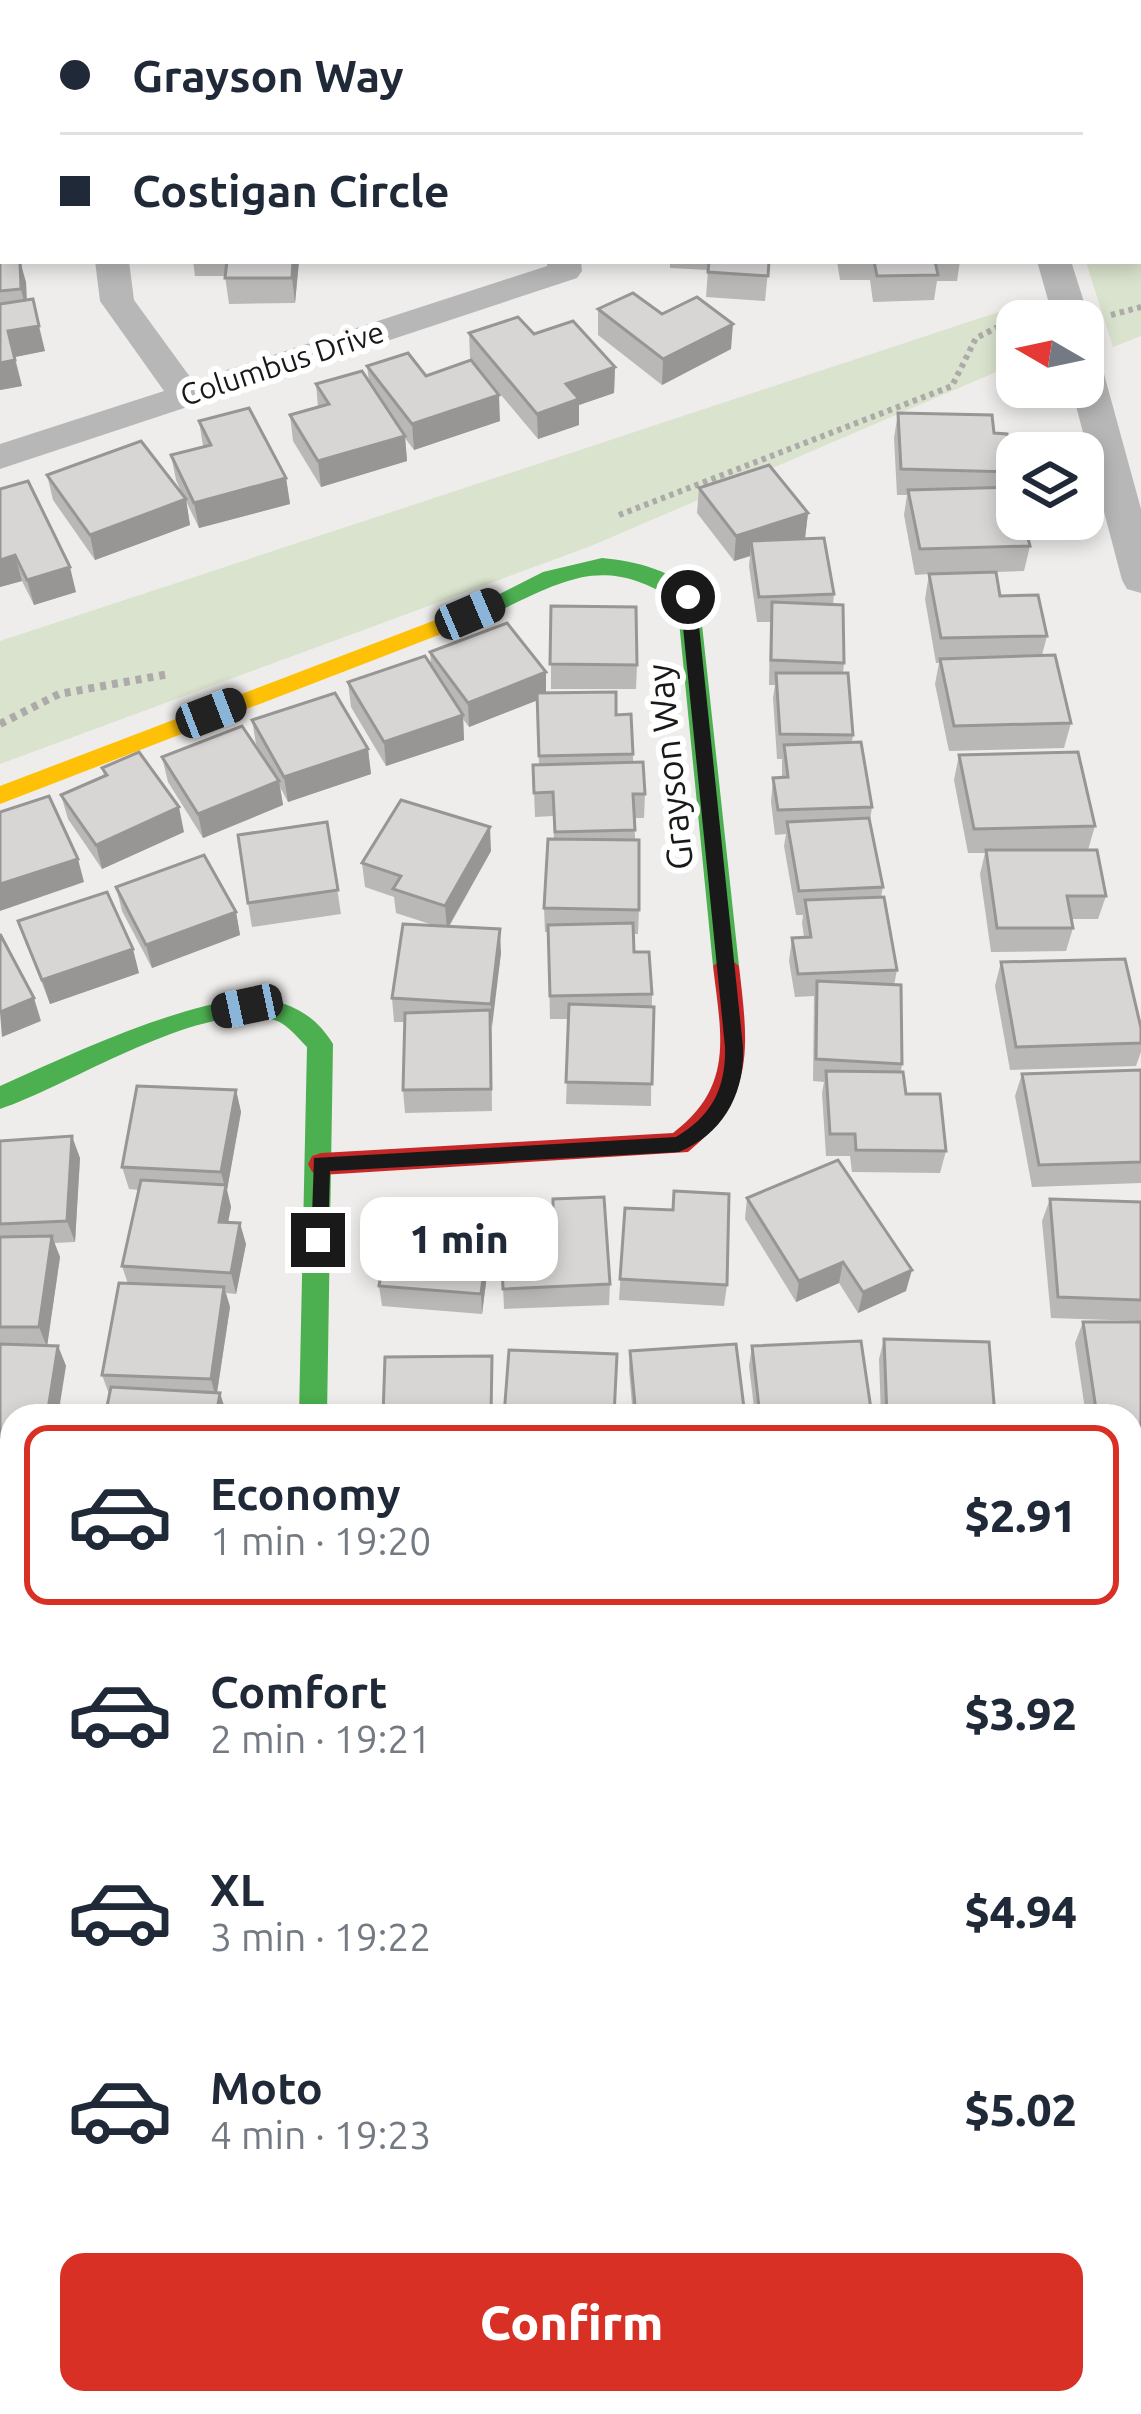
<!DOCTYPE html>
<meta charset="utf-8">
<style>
:root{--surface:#fff;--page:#f6f6f7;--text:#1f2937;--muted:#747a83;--line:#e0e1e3;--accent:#d93025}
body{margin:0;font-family:Ubuntu,sans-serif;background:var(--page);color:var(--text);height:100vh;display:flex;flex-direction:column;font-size:45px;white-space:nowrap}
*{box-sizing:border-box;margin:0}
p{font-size:39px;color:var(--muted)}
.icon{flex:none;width:66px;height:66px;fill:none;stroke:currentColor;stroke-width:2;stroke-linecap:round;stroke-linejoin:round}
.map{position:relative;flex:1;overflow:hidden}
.sheet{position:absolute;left:0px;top:1404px;width:1143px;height:1011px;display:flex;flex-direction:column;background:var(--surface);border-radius:36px 36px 0 0;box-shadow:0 6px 18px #0003}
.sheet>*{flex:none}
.guide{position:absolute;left:0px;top:0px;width:1143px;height:264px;box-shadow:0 6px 18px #0003;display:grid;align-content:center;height:264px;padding:0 60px;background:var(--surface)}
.needle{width:78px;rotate:279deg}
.fabs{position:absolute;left:996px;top:300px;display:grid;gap:24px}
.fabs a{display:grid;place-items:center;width:108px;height:108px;border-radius:24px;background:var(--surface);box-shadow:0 6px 18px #0003;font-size:60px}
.end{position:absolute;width:54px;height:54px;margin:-27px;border:15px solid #1a1919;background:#fff;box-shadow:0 0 0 6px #fff}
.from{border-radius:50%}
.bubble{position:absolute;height:84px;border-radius:24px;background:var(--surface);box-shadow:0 6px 18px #0003;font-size:39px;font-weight:800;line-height:84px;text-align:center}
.car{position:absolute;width:36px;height:72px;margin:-36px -18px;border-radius:15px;box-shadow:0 0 9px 3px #0007;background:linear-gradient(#222 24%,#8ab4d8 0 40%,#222 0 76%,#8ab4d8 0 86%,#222 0)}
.guide b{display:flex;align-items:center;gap:42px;height:114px;font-size:45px}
.guide b+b{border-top:3px solid var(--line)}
.guide i{width:30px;height:30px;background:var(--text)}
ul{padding:21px 0 0;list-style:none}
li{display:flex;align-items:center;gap:36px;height:180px;margin:0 24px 18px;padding:0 36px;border:6px solid transparent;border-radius:24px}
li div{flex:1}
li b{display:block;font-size:45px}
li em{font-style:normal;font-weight:800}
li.active{border-color:var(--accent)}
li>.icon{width:108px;height:108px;stroke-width:1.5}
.primary-button{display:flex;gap:24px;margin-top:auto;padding:24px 60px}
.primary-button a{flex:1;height:138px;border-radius:24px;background:var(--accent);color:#fff;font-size:48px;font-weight:800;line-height:138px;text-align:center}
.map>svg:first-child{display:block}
.green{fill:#d9e3cd}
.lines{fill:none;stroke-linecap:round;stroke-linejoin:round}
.path-far1{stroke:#acabaa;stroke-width:6;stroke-dasharray:4.5 4.5;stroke-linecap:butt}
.path{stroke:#acabaa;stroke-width:8;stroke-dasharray:6 6;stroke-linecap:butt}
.street{fill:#b8b7b7;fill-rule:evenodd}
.fast{fill:#4caf50;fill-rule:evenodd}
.slow{fill:#ffc107;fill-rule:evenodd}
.jam{fill:#c62828;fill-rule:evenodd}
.wall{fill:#bab8b7}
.shaded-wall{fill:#979695}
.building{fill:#d8d6d5;stroke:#979695;stroke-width:3}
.route{fill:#1a1919}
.labels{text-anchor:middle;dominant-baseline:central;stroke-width:12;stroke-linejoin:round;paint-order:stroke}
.far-street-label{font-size:30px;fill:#1a1919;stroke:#fff}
.street-label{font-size:36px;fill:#1a1919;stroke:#fff}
</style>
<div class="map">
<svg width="1141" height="2414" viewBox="0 0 1141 2414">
<rect width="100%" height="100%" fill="#eeedeb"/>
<g class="green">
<polygon points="1141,242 1141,336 1113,347 1086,262 1140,261"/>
<polygon points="1011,308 1017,329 1017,363 591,546 0,764 0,641"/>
</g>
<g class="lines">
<g class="path-far1">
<polyline points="1111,315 1141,307"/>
<polyline points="619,515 952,386 976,338 1010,321"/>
</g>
<polyline class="path" points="0,724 59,694 169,674"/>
<g class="street">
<rect x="130" y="0" width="30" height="3"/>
<rect x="535" y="0" width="30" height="3"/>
<polygon points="962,0 992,0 993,3 963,3"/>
<polygon points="95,261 129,261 134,300 193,381 547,266 547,261 581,261 582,271 577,278 0,469 0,444 164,391 100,301"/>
<polygon points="1037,261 1071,261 1090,321 1084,329 1083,321 1054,321"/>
<polygon points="1083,352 1096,355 1101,363 1141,509 1141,593 1127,589 1122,580 1071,387 1083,387"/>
<rect x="1131" y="1523" width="10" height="50"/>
<polygon points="0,1688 12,1693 12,1748 0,1743"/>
<polygon points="646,2403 712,2403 709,2414 643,2414"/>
</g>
<g class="fast">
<path d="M602,558C637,561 675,571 699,597L739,966L726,976L713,966L677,601C607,557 572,576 503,609C489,615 475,625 459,621L456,616L543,572Z"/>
<path d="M249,997C285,1000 313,1011 333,1044L327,1416H299L307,1047C297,1037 286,1022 271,1019C197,1002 71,1085 0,1109V1086C81,1050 161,1011 249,997Z"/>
<polygon points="0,2131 12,2136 12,2171 0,2166"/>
<polygon points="472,2403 526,2403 530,2414 476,2414"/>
</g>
<polygon class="slow" points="467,608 475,611 475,621 0,804 0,786"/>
<path class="jam" d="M726,956L739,966C748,1045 757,1097 688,1152L321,1175L312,1172L308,1164L312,1156L321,1153L673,1133C735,1086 721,1035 713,966Z"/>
</g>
<g class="wall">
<polygon points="0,0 68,0 67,3 3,3 3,172 0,172"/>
<polygon points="382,0 475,0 475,2"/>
<polygon points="1140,8 1141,12 1141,213 1140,213"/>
<rect x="0" y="189" width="3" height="50"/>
<polygon points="0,258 26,282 27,300 45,351 15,357 22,386 0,390"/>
<polygon points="193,261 299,261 295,303 229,304 225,276 195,276"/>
<polygon points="670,261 769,261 765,301 706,297 708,270 670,268"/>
<polygon points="837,261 960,261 957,281 937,281 934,300 873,302 870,280 840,280"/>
<polygon points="598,309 662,314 731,349 662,385 598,335"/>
<polygon points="469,333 534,334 615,367 614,393 579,405 579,425 538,439 470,358"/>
<polygon points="367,366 426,376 500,421 414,450 405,438 407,461 321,487 293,441 290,415 318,407 316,384 369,381"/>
<polygon points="898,413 994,433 1012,472 1009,487 1030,546 1024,571 967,573 1000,596 1047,636 1042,655 1071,723 1064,748 949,751 935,684 939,663 936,663 925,599 929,574 915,575 904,515 907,495 897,495 894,438"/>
<polygon points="199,421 286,478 290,504 199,528 186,501 190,525 95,560 53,500 47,475 184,498 176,480 171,455 203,446"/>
<polygon points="699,488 808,513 805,538 834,594 833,605 844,663 843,673 853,735 852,742 872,807 870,820 883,887 881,897 897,970 894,985 902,1064 901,1072 906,1094 946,1151 940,1173 852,1172 850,1156 826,1156 822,1093 824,1082 813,1081 814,996 795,997 789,961 792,938 804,937 802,923 803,915 796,915 784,846 786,834 775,835 771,802 773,778 782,778 782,759 777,759 773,698 775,685 769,685 770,622 757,622 749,566 750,556 734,561 697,513"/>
<polygon points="0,489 76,592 34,605 22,581 0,587"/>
<polygon points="551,606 637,665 636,689 551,689"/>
<polygon points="430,652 546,672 546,693 616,715 633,754 633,762 645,794 644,818 634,818 639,910 638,934 633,934 634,952 652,994 651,1106 566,1104 569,1019 550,1019 548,932 545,932 544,908 554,839 553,816 535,817 533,765 539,765 537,700 469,727 463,719 464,740 386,766 351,707 348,682 431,665"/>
<polygon points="252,720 368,749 371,774 288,802 280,787 283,805 203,838 168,782 162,757 267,763 256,744"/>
<polygon points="959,755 1095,826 1088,850 1106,896 1098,919 1071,919 1073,928 1066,951 991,952 980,874 985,853 968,853 954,780"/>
<polygon points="102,768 184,832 102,869 68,819 61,795 104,776"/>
<polygon points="327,822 341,914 252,927 248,903"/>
<polygon points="491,851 449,927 501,953 491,1027 492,1111 405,1113 403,1090 405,1022 394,1022 392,998 436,926 396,913 394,897 365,887 362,863"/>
<polygon points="116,887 236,912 240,935 152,968 122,911"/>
<polygon points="18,921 139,973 50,1004"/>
<polygon points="1001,962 1141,1028 1141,1052 1136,1066 1010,1070 995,986"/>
<polygon points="1141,1070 1141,1183 1032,1187 1015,1096 1022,1074"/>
<polygon points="236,1090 241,1112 227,1190 231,1207 228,1223 246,1244 236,1294 226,1293 230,1307 217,1393 220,1393 225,1416 105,1416 109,1394 102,1375 128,1284 122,1266 139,1190 129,1189 122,1167"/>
<polygon points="0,1141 80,1158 75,1242 54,1243 60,1257 47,1345 58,1346 66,1366 12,1416 12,1461 0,1461"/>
<polygon points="747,1198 906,1291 858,1313 839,1283 796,1302 745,1219"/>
<polygon points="1050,1199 1141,1202 1141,1321 1051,1318 1042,1221"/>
<polygon points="625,1208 673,1210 727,1285 724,1306 619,1300"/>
<polygon points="500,1214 610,1284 609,1305 504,1309"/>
<polygon points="492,1235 482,1314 382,1306 379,1286"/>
<polygon points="1083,1322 1141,1322 1141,1458 1131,1458 1131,1416 1086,1416 1075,1343"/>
<polygon points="884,1339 995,1416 881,1416 879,1359"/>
<polygon points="752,1346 872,1416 755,1416 749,1366"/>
<polygon points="630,1351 745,1416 633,1416 629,1370"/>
<polygon points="1137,1648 1141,1648 1141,1739 1131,1687 1131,1657"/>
<polygon points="0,1845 12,1850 12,2003 0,1998"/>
<polygon points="894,2403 1053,2403 1050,2414 891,2414"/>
</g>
<g class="shaded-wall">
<polygon points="20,261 26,282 27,314 21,289"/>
<polygon points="293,261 299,261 295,303 292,278"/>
<polygon points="733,324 731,349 662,385 663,359"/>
<polygon points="39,326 45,351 15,357 8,331"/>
<polygon points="15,360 22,386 0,390 0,363"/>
<polygon points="615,367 614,393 579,405 579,425 538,439 537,414 566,384"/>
<polygon points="499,395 500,421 414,450 412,424"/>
<polygon points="405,436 407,461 321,487 318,461"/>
<polygon points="286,478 290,504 199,528 194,503"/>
<polygon points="186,499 190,525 95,560 90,535"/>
<polygon points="808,513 805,538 751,541 750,556 734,561 736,536"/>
<polygon points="15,555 22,581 0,587 0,560"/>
<polygon points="70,567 76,592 34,605 27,580"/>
<polygon points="546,672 546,697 469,727 468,703"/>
<polygon points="463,715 464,740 386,766 384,742"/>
<polygon points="368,749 371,774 288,802 284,777"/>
<polygon points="279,781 283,805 203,838 198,814"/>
<polygon points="179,807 184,832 102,869 96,845"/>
<polygon points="490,827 491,851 447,929 445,906"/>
<polygon points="78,859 84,882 0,911 0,884"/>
<polygon points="236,912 240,935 152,968 146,945"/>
<polygon points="500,929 501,953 492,1027 491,1004"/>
<polygon points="133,949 139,973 50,1004 42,980"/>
<polygon points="34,998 41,1021 2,1037 0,1012"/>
<polygon points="236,1090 241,1112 227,1190 231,1207 224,1243 219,1222 225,1188 221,1172"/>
<polygon points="72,1136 80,1158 75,1242 67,1221"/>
<polygon points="491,1214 492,1235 482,1314 481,1294"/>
<polygon points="240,1223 246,1244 236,1294 231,1273"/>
<polygon points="52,1236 60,1257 47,1347 39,1327"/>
<polygon points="843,1262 839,1283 796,1302 799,1281"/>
<polygon points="912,1270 906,1291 858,1313 863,1292"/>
<polygon points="224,1287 230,1307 216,1399 211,1379"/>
<polygon points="58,1346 66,1366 58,1416 47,1416"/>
<polygon points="220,1393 226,1412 225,1416 216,1416"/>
<polygon points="11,1483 12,1525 0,1558 0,1514"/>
<polygon points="124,2403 135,2403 130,2414 119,2414"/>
</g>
<g class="building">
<polygon points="0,0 21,0 20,3 3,3 3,31 0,31"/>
<rect x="238" y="0" width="66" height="3"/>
<rect x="382" y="0" width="57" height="3"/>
<polygon points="656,0 723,0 724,3 657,3"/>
<polygon points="816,0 903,0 904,3 816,3"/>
<polygon points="1055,0 1138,0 1139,3 1055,3"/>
<rect x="0" y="47" width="3" height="44"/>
<rect x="1140" y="87" width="1" height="45"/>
<rect x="0" y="99" width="3" height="47"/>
<rect x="0" y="189" width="3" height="24"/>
<polygon points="0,258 3,258 3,261 20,261 21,289 0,291"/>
<polygon points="227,261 293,261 292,278 225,278"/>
<polygon points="709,261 769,261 768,276 708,272"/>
<polygon points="874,261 935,261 938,275 877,276"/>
<polygon points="633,293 662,314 697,297 733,324 663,359 598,309"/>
<polygon points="33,299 39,326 8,331 15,360 0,363 0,304"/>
<polygon points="518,317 534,334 573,321 615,367 566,384 579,399 537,414 469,333"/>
<polygon points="408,353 426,376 471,360 499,395 412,424 367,366"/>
<polygon points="362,371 405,436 318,461 290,415 329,404 316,384"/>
<polygon points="249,408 286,478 194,503 171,455 211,445 199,421"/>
<polygon points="898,413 992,415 994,433 1007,434 1012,472 901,469"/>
<polygon points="141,441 186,499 90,535 47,475"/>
<polygon points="769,465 808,513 736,536 699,488"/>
<polygon points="28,481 70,567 27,580 15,555 0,560 0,489"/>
<polygon points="1016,487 1017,519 1023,519 1030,546 920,549 908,490"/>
<polygon points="824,538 834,594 759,597 751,541"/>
<polygon points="996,572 1000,596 1038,595 1047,636 941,638 929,574"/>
<polygon points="772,602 843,605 844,663 771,660"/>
<polygon points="551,606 636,607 637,665 550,664"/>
<polygon points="507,623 546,672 468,703 430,652"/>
<polygon points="1055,655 1071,723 954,726 940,659"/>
<polygon points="425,656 463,715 384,742 348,682"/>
<polygon points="776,673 848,673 853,735 780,734"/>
<polygon points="616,692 616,715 631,714 633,754 539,756 537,693"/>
<polygon points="335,693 368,749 284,777 252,720"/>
<polygon points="242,726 279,781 198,814 162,757"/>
<polygon points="861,742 872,807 778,810 773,778 788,777 784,745"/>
<polygon points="139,752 179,807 96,845 61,795 107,775 102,768"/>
<polygon points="1078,752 1095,826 974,829 959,755"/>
<polygon points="643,762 645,794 633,794 635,830 555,832 553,792 534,793 533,765"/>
<polygon points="49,796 78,859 0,884 0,812"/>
<polygon points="401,800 490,827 445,906 393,889 401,876 362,863"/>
<polygon points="869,818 883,887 799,891 787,822"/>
<polygon points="327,822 338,890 248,903 238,835"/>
<polygon points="548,839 639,840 639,910 544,908"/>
<polygon points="986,850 1097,850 1106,896 1067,896 1073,928 997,928"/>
<polygon points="204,855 236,912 146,945 116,887"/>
<polygon points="107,892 133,949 42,980 18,921"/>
<polygon points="884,897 897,970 798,974 792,938 811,937 805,900"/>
<polygon points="633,923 634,952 649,952 652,994 550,996 548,925"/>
<polygon points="403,924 500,929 491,1004 392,998"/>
<polygon points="0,934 34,998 0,1012"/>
<polygon points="1125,959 1141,1028 1141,1043 1016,1047 1001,962"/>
<polygon points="817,981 901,985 902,1064 816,1059"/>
<polygon points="569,1004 654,1007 652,1084 566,1082"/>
<polygon points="490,1010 491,1089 403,1090 405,1013"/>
<polygon points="1141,1070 1141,1162 1039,1165 1022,1074"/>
<polygon points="826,1071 903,1072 906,1094 940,1094 946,1151 856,1150 855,1134 830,1134"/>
<polygon points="137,1086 236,1090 221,1172 122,1167"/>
<polygon points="72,1136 67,1221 0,1224 0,1141"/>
<polygon points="838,1160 912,1270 863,1292 843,1262 799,1281 747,1198"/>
<polygon points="141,1180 226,1185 219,1222 240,1223 231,1273 122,1266"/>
<polygon points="674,1191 729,1194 727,1285 620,1279 625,1208 673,1210"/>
<polygon points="604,1197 610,1284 503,1289 500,1214 553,1212 553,1199"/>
<polygon points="1050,1199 1141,1202 1141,1300 1058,1297"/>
<polygon points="392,1207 491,1214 481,1294 379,1286"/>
<polygon points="52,1236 39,1327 0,1327 0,1237"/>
<polygon points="119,1283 224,1287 211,1379 102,1375"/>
<polygon points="1083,1322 1141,1322 1141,1439 1131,1439 1131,1416 1097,1416"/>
<polygon points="884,1339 989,1342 995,1416 887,1416"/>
<polygon points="861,1341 872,1416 760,1416 752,1346"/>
<polygon points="0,1344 58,1346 47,1416 12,1416 12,1442 0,1442"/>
<polygon points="736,1344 745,1416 636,1416 630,1351"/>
<polygon points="509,1350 617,1354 614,1416 504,1416"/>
<polygon points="492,1356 491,1416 383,1416 385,1357"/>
<polygon points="111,1387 220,1393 216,1416 105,1416"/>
<polygon points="0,1481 11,1483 0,1514"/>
<polygon points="1137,1648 1141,1648 1141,1671"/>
<polygon points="0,1845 12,1850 12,1996 0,1991"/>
<polygon points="0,2309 12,2316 12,2403 124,2403 119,2414 0,2414"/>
<polygon points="900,2403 1053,2403 1050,2414 897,2414"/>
</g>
<path class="route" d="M688,591L696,597L743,1047C745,1094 723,1134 679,1152L330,1171L328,1240L325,1245H311L314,1158L676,1137C712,1116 726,1088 725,1047L680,597Z"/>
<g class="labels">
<g class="far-street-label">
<text transform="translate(282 363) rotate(-18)">Columbus Drive</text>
</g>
<g class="street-label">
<text transform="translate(669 767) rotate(-96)">Grayson Way</text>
</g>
</g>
</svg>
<div class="fabs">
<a><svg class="needle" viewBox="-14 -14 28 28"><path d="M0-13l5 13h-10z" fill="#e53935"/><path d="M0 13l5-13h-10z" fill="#747a83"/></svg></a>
<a><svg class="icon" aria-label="layers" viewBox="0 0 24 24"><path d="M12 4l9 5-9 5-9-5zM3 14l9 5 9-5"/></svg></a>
</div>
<i class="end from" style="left:688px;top:597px"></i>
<i class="end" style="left:318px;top:1240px"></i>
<div class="bubble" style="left:360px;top:1197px;width:198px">1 min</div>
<i class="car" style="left:470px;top:614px;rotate:67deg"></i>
<i class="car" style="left:211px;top:713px;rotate:69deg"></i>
<i class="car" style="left:247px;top:1006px;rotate:258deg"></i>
<div class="guide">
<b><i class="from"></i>Grayson Way</b>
<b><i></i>Costigan Circle</b>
</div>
<section class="sheet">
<ul>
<li class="active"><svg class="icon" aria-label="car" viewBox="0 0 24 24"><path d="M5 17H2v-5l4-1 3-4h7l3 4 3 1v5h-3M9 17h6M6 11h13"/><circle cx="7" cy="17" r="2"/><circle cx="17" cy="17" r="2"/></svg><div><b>Economy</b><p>1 min · 19:20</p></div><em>$2.91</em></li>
<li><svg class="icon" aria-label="car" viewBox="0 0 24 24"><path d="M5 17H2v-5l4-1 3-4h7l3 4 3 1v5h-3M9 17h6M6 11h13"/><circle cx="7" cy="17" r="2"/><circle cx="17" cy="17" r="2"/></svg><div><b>Comfort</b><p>2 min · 19:21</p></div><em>$3.92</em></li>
<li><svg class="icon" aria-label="car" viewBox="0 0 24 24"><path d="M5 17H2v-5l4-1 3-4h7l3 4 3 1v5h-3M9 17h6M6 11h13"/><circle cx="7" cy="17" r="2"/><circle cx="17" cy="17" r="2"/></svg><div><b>XL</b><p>3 min · 19:22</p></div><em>$4.94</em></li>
<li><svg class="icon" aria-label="car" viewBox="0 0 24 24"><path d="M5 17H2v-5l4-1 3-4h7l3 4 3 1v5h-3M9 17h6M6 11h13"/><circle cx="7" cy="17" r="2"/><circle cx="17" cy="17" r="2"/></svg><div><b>Moto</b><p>4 min · 19:23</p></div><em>$5.02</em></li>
</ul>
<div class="primary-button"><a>Confirm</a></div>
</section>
</div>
